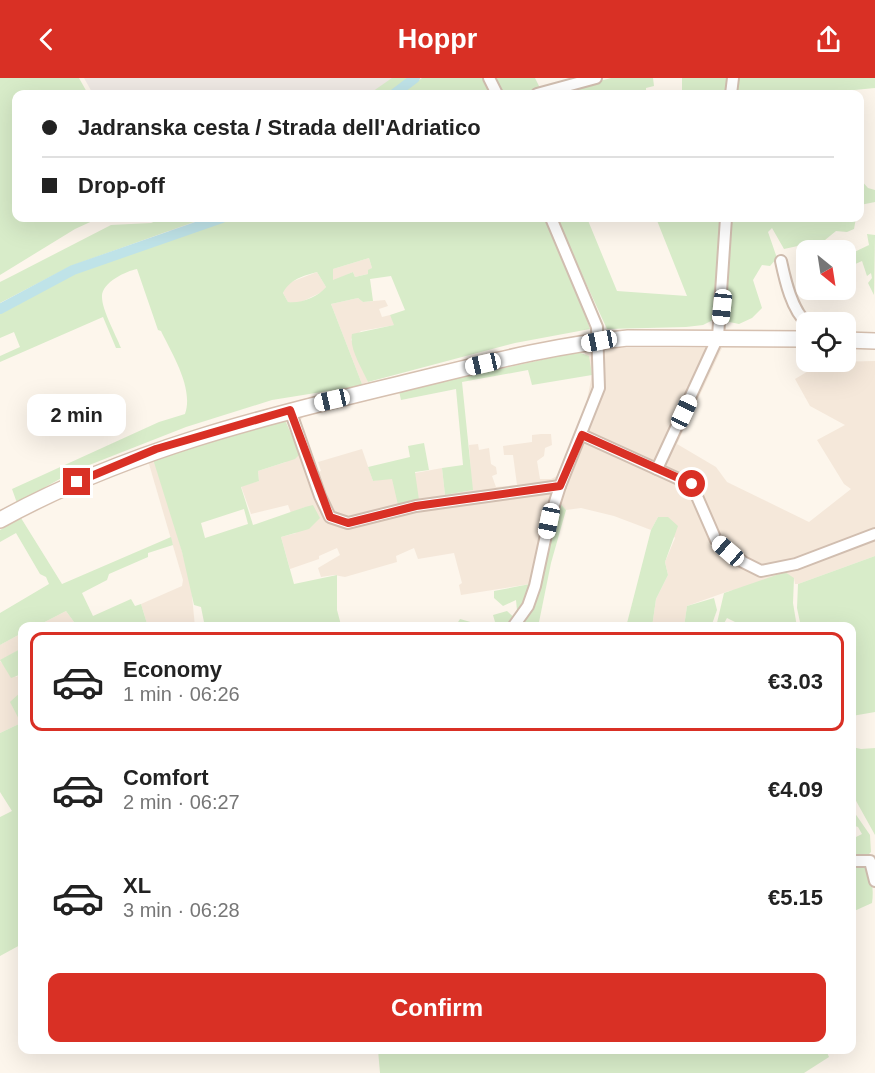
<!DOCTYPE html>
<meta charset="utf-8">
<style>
:root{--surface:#fff;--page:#f2f2f2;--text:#222;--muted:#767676;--line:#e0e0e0;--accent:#d93025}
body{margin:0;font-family:Helvetica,sans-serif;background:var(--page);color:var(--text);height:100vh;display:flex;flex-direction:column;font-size:22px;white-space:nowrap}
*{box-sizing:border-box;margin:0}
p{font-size:20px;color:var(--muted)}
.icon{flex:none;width:33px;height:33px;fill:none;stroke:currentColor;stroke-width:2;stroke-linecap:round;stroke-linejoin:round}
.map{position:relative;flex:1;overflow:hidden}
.details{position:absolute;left:18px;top:544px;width:838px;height:432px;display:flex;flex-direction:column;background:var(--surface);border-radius:12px;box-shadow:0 6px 24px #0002}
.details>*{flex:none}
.guide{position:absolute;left:12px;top:12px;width:852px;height:132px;border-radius:12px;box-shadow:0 6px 24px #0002;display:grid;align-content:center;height:132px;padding:0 30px;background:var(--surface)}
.needle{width:39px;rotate:150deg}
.tools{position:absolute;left:796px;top:162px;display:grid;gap:12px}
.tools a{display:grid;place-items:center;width:60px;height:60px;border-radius:12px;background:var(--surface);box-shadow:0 6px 24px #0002;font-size:30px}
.end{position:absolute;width:27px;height:27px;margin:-14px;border:8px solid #d93025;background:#fff;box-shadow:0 0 0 3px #fff}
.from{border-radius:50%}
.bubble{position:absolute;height:42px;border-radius:12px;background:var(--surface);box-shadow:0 6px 24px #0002;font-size:20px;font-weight:800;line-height:42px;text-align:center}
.car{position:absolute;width:18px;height:36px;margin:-18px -9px;border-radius:8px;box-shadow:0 0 4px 2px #0007;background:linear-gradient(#fff 24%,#345 0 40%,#fff 0 76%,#345 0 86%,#fff 0)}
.guide b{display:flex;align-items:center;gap:21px;height:57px;font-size:22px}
.guide b+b{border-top:2px solid var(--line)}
.guide i{width:15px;height:15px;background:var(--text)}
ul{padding:10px 0 0;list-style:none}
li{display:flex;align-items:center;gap:18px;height:99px;margin:0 12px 9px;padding:0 18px;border:3px solid transparent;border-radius:12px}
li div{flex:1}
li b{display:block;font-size:22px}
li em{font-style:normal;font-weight:800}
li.selected{border-color:var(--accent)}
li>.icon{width:54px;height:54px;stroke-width:1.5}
.primary-button{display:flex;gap:12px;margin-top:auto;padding:12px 30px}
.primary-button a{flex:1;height:69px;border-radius:12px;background:var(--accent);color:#fff;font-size:24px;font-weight:800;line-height:69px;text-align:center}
header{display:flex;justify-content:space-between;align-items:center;height:78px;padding:0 30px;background:var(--accent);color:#fff;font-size:27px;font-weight:800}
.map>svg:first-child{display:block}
.residential{fill:#f5e8da}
.industrial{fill:#efe9e4}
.green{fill:#d8ecc9;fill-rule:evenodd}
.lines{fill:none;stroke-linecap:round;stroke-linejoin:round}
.canal{stroke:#bfe3e8;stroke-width:10}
.minor-casing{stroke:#d1beb0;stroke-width:14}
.secondary-casing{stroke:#d6c0b0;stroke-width:18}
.minor{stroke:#fff;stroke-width:10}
.secondary{stroke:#fff;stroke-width:15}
.route{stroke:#d93025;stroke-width:8}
</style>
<header><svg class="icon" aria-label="back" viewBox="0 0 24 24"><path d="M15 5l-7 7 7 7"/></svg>Hoppr<svg class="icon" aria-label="share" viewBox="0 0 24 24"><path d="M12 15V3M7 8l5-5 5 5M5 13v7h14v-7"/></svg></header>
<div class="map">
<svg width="875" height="995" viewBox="0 0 875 995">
<rect width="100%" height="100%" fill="#fdf6ec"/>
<g class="residential">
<polygon points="369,180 372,190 368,196 355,199 353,194 333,203 333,191"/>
<polygon points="317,194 326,209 322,214 297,226 288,224 283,215 286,208 291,204"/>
<polygon points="358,220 363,224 385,222 388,228 379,231 382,239 390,237 395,247 361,253 351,261 368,304 362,306 331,226"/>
<polygon points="615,270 722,270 677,366 716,389 727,404 809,444 851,411 844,406 817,362 845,347 810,328 795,301 815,289 833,284 875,283 875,478 798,506 795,506 794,500 729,513 687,528 684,549 652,549 656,521 668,497 665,484 675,460 658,439 651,452 614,438 581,430 566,432 557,422 530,506 461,517 459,507 462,505 454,475 418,481 414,470 396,478 397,484 345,499 334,497 321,499 318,490 340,477 337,470 319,478 319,481 290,491 281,459 296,455 305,429 291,435 288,427 251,436 241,408 259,403 258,393 286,384 294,358 285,342 305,336 298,346 316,395 321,393 318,384 362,371 373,403 442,390 445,417 472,412 469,367 478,366 479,372 489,370 491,386 496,389 497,396 492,398 496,409 517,407 513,377 504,377 503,368 532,364 532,357 541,356 551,356 552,367 545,370 544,378 537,383 540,401 551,401 557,398 570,372 587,322 592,297 585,275 578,274"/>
<polygon points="156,377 191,507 195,549 148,549 141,526 182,508 183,502 149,386 142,383"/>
<polygon points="66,533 74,544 63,549 35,549"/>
<polygon points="22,555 22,570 0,583 16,599 22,596 22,613 18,616 21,645 0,655 0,567"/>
</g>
<g class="industrial">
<polygon points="84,0 415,0 394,16 93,16"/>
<polygon points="160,140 222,140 172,157"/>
</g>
<g class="green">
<polygon points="0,0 79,0 88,16 16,16 16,140 99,140 75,151 0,197"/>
<polygon points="392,0 408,0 387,16 369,16"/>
<polygon points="422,0 485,0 492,16 401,16"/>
<polygon points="494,0 535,0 540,10 518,16 501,16"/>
<polygon points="611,0 653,0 654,8 646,10 646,16 600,16 598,12 588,13 588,16 550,16"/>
<polygon points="682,0 875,0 875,10 834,14 833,16 682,16"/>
<polygon points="860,101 868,110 875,112 875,124 860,127"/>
<polygon points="163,140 205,140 71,188 0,225 0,204 8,200 111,147 151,145"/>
<path d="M231,140H545L577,213L590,251L515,265L368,304C362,290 349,271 352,256L394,247L390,237L405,232L391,198L370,201L373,223L363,224L358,220L331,226L362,306L359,308L272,322L186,349L74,393L17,425L12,411L159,344L185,336C194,310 172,276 161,253L158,252L137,191C126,193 101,205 102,219C102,232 116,257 121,270H116L103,239L0,284V278L20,269L14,254L0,260V234L88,189ZM369,180L372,190L368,192V196L355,199L353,194L333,202V191ZM317,194L326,209C318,219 300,226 288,224L283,215C290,201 303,198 317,194Z"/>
<polygon points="556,140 587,140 617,213 687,218 656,140 856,140 854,151 847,154 836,153 825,162 784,171 772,150 768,154 777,180 770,188 762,187 753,202 762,230 752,240 739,246 715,241 703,247 686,249 607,251"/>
<polygon points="867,156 875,157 874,217 868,205 872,200 871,195 867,198 862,183 851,188 846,182 846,178 869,167"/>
<polygon points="578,274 589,278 592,297 532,307 528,292 462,304 473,412 445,417 442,390 463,387 456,311 401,322 399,313"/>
<path d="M285,342L300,376L295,381L258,393L259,403L241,409L253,447L305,429L313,427L320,440L309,451L281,459L294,506L337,497V532L341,547L339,549H205L201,529L194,527L182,474L153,381ZM244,431L248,446L205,460L201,445Z"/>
<polygon points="424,365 429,392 415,394 419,422 398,427 392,401 373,403 368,389 410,379 408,368"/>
<polygon points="557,422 566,432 551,485 538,549 518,549"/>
<polygon points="658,439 668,439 678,448 665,484 668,497 656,521 652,549 626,549 651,452"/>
<polygon points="21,440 62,506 171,459 173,467 148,475 148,479 109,496 107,502 82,515 93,538 131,521 135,528 141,526 148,549 97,549 95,546 63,549 74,544 66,533 35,549 22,549 22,555 0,567 0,535 49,506 46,499 40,496 16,455 0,464 0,452"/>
<polygon points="875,478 875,634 852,638 852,549 801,549 797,530 798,506"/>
<polygon points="785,494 794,500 793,525 797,549 745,549 727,540 722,549 716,549 724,515"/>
<polygon points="530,506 521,536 517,532 516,522 503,528 494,520 494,513"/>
<polygon points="714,520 717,532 711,549 684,549 687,528"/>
<polygon points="507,533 517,542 511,549 455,549 460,541 474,545 495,544 493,537"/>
<polygon points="22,570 22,596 11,600 0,582"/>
<polygon points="22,613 22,866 0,878 0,739 12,733 0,714 0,655 21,645 10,624"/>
<polygon points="852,669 861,671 875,670 875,757 855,721 852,722"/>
<polygon points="852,731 870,757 871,774 868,777 852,778 852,761 862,756 858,749 852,747"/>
<path d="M852,786L864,787C872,798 874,811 872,825L852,834Z"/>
<polygon points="378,972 826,972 829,979 804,995 380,995"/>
</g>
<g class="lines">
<g class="canal">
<polyline points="394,16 415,0"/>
<polyline points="0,231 73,192 222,140"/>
</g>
<g class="minor-casing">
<g id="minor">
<polyline points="489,0 497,16"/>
<polyline points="537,16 596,0"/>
<polyline points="731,16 733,0"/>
<path d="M781,183C785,202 792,233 807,245"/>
<polyline points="290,332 320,418 330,439 348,445 416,428 560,408"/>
<polyline points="582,357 692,407 716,462 743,484 761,493 796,486 875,456"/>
<polyline points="657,391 718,259 726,140"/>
<polyline points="513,549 528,528 535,508 549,443 560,408 599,310 597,249 551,140"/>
<polyline points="852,783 870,783 875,803"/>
</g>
</g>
<g class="secondary-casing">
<g id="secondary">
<polyline points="846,262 875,263"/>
<path d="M0,442C125,373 262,339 400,306C475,288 551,267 628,260L807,261"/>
</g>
</g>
<use href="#minor" class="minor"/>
<use href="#secondary" class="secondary"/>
</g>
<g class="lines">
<polyline class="route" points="77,404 156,371 290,332 330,439 348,445 416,428 560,408 582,357 692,406"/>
</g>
</svg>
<div class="tools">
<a><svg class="needle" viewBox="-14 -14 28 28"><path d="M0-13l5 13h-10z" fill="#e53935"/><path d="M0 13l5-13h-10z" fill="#767676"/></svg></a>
<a><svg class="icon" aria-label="locate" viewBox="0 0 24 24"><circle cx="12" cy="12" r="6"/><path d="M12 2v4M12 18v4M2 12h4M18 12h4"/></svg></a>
</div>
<i class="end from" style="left:692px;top:406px"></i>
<i class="end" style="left:77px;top:404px"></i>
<div class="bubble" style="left:27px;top:316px;width:99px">2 min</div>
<i class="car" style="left:722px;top:229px;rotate:186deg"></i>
<i class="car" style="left:599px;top:263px;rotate:259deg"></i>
<i class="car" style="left:483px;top:286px;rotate:257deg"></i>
<i class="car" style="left:332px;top:322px;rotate:257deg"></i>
<i class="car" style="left:684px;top:334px;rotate:25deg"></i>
<i class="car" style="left:549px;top:443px;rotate:192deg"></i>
<i class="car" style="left:728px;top:473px;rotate:311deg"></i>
<div class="guide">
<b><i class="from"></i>Jadranska cesta / Strada dell'Adriatico</b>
<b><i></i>Drop-off</b>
</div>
<section class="details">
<ul>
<li class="selected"><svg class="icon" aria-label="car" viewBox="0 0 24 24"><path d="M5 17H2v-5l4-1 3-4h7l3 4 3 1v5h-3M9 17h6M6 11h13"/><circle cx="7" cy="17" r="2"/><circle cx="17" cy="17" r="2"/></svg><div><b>Economy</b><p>1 min · 06:26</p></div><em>€3.03</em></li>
<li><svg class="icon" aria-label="car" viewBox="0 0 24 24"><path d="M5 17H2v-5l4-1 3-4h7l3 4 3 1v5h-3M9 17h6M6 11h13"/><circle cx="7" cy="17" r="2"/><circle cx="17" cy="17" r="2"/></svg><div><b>Comfort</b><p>2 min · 06:27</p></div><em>€4.09</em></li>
<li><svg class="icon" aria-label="car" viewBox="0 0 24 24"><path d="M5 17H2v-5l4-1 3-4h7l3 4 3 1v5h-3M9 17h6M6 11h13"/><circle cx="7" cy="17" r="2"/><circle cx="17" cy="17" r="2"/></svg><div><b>XL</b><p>3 min · 06:28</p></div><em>€5.15</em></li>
</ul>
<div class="primary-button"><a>Confirm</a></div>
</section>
</div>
